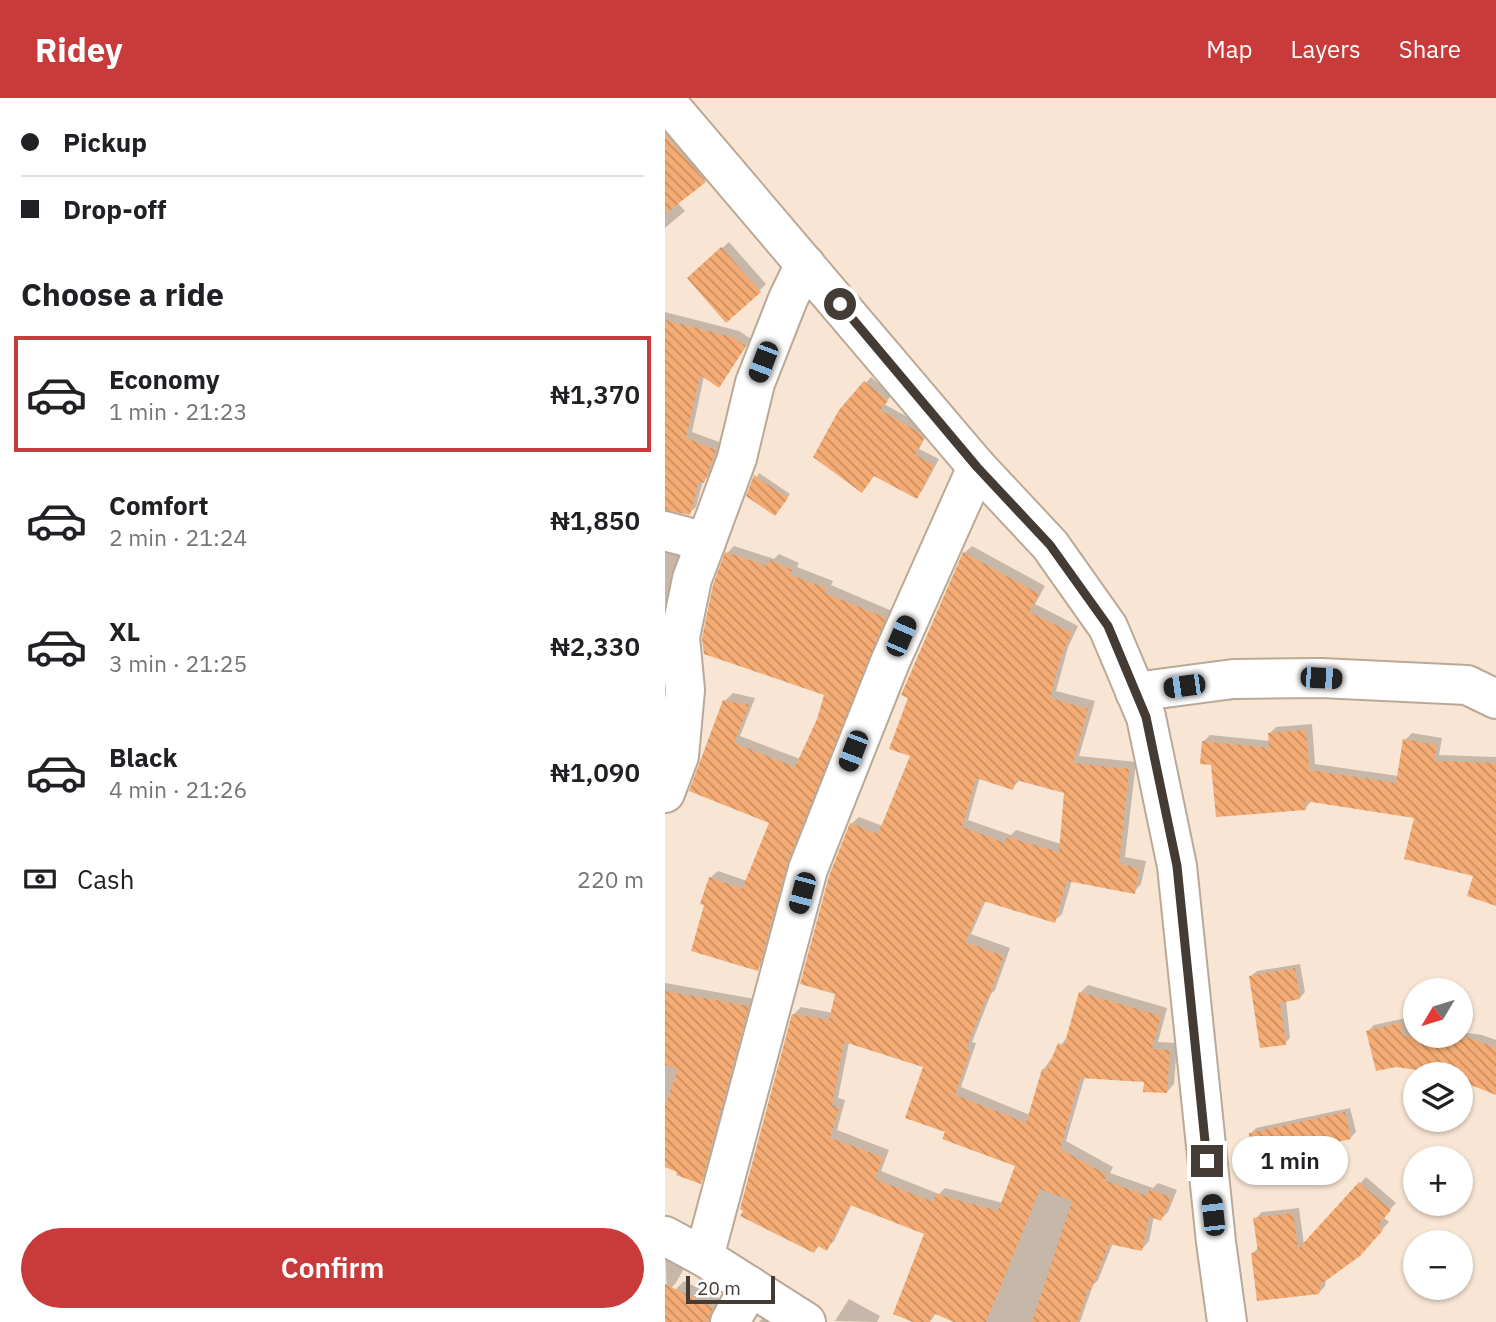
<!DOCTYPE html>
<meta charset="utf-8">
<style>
:root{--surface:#fff;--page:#f2f2f2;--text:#202124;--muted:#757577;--line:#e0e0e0;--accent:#c93a3b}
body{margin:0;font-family:"IBM Plex Sans",sans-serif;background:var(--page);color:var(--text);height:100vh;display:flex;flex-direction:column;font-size:26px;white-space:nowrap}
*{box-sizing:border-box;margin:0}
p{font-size:23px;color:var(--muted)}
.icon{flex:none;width:38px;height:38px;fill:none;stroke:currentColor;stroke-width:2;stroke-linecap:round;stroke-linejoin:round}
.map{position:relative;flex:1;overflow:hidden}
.side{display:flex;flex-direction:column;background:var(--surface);width:665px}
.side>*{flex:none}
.top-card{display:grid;align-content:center;height:154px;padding:0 21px;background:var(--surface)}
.needle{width:46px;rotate:232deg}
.fabs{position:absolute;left:738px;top:880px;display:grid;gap:14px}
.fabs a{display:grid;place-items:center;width:70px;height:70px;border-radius:50%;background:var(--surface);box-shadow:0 2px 5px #0004;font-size:35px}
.scale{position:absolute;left:21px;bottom:18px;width:89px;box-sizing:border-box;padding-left:7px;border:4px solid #433b34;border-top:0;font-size:19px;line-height:24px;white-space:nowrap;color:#433b34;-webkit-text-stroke:5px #fff;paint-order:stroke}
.end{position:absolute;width:32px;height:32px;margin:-16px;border:9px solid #433b34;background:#fff;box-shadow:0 0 0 4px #fff}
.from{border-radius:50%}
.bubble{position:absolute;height:49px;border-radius:24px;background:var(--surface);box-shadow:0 2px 5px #0004;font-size:23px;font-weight:600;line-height:49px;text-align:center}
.car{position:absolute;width:21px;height:42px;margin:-21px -10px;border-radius:9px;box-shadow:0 0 5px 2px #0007;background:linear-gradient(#222 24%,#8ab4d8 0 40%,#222 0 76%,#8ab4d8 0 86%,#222 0)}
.top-card b{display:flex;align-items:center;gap:24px;height:66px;font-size:26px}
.top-card b+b{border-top:2px solid var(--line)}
.top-card i{width:18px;height:18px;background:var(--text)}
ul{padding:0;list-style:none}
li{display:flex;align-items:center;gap:21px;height:116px;margin:0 14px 10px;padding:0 7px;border:4px solid transparent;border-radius:0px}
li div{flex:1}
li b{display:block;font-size:26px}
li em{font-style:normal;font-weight:600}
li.current{border-color:var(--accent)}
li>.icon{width:63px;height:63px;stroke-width:1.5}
h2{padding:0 21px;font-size:32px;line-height:84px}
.pay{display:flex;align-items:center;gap:18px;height:77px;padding:0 21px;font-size:26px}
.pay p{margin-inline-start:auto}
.button{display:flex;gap:14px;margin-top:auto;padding:14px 21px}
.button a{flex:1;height:80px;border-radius:42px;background:var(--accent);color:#fff;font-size:28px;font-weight:600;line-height:80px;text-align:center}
header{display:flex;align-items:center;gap:42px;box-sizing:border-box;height:98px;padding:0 35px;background:var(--accent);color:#fff}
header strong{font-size:33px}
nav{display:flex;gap:38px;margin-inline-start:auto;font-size:24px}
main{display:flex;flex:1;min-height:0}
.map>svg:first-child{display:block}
.shadow{fill:#0003;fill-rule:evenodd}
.building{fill:url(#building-back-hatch);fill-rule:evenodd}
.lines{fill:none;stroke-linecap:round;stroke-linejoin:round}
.minor-casing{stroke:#baa997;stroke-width:42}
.minor{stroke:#fff;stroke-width:38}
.route{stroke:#433b34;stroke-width:9}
</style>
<header>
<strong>Ridey</strong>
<nav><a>Map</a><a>Layers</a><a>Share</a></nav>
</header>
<main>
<section class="side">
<div class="top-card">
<b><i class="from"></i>Pickup</b>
<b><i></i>Drop-off</b>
</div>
<h2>Choose a ride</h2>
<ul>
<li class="current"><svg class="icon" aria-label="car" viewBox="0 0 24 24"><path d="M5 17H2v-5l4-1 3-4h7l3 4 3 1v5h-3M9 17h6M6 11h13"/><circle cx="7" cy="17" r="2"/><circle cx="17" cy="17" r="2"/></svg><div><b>Economy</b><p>1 min · 21:23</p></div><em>₦1,370</em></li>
<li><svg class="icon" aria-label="car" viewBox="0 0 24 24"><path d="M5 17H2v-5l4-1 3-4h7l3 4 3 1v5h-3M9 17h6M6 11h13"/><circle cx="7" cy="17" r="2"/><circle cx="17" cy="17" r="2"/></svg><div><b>Comfort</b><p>2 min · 21:24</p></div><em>₦1,850</em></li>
<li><svg class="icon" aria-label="car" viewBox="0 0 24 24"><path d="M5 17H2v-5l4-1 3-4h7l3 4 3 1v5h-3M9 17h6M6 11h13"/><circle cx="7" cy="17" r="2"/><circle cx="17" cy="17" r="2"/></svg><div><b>XL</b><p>3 min · 21:25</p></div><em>₦2,330</em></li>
<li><svg class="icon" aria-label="car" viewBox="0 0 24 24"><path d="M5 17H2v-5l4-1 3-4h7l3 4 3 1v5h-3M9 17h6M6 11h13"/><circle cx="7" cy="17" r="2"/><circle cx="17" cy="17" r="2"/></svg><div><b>Black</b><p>4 min · 21:26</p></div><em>₦1,090</em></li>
</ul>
<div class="pay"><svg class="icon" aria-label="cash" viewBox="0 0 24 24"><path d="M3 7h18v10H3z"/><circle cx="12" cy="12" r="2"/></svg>Cash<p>220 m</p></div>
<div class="button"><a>Confirm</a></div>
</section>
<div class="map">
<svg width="831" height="1224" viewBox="0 0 831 1224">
<defs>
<pattern id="building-back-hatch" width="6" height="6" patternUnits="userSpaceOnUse" patternTransform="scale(1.75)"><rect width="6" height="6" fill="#f5ac74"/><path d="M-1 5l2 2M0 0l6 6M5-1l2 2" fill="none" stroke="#c88d60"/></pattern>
</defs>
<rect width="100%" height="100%" fill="#f8e5d3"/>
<g class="shadow">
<polygon points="0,22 46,77 12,104 20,113 0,130"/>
<polygon points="64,144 101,186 94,193 31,174"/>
<polygon points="0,214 74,233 86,241 54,288 39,278 27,334 57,345 45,377 38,383 31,409 24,415 0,411"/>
<polygon points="206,279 227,297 219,306 259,328 263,334 254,351 274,361 257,393 251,398 210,376 197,393 176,313"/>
<polygon points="94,375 125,396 113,413 83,397"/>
<polygon points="0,446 17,452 0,508"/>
<polygon points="69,448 109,461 114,456 134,465 132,469 168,483 166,487 227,513 129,754 100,864 92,871 41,806 45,780 53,773 82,783 106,724 26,692 60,603 68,595 90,600 75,638 135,661 154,622 161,596 62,455"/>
<path d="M307,448L380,488L370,506L413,528L403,549L391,593L430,603L414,658L471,664L460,759L481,763L476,786L469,794L407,782L397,816L389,823L321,802L306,836L345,850L330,892L326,896L307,944L311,945L296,989L365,1017L378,972L402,939L415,895L423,887L502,910L493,944L512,945L509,986L502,994L481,983L420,978L401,1043L448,1069L445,1075L488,1090L493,1085L512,1092L503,1114L496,1121L489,1118L484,1143L477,1151L448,1145L433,1182L428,1187L415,1224H294L271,1215L265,1224H253L261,1135L187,1106L169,1143L162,1150L155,1147L149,1153L128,917L136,909L168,915L172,895L186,726L194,719L218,728L247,657L299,455ZM315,679L347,690L356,681L401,694L396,746L351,732L346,737L303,722ZM184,944L261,968L283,1033L352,1067L338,1105L280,1090L274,1096L216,1073L224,1052L172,1032L180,1002L173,1000Z"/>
<polygon points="647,626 650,666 733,678 740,642 747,635 777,640 774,657 831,659 831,806 804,797 810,777 751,719 647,702 640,711 548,666 538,644 545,637 605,643 605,635 611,629"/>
<polygon points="635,866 640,894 635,900 621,902 625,940 620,945 586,878 592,873"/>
<polygon points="0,885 90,901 42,1077 35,1084 0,1068"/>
<polygon points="741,920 742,925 751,926 751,938 796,938 796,934 817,937 831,942 831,995 803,984 805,979 731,967 703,933 709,927"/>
<polygon points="685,1010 691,1034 685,1040 586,1035 591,1030"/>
<polygon points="701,1079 731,1105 718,1119 724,1124 701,1149 661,1180 660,1188 654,1195 588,1155 594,1149 590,1121 597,1114 634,1110 639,1147"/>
<polygon points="0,1150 23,1164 10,1186 2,1194"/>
<polygon points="19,1183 55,1201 51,1216 53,1224 0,1224 0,1213 11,1191"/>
<polygon points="184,1201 215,1218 212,1224 170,1223"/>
<polygon points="98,1220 106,1224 94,1224"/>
</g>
<g class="building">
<polygon points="0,36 41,84 0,116"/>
<polygon points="56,149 96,194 61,225 22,180"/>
<polygon points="0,222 67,239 81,248 54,290 35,277 21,340 51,352 39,385 34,383 25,417 0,412"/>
<polygon points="199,283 223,303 215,312 253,334 259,340 250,357 269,367 252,401 209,378 197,395 148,359 174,312"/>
<polygon points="89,377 123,400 110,418 81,398"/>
<polygon points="60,454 102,468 105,462 127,472 125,477 162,490 160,495 221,520 123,763 93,873 26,853 39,807 35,806 44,779 77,791 104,725 24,693 58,602 84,607 69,645 130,669 152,621 159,597 39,556 37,540 48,487"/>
<path d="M298,454L374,496L364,514L407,535L396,558L385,600L423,611L408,665L464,671L454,766L474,770L470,796L402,783L390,825L318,803L300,844L339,858L323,901L321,900L301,951L305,953L290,997L361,1025L377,971L382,972L393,945L399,948L414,894L496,918L487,951L505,952L502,995L478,994L479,984L415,980L395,1051L442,1077L439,1082L482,1098L485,1091L506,1100L496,1123L484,1118L477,1153L444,1146L426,1192L423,1191L412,1224H367L407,1103L375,1091L321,1224H289L268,1215L264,1224H248L228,1216L259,1136L185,1107L162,1153L153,1148L149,1155L75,1118L78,1113L75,1111L127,916L164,922L170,896L135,886L164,778L185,725L213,736L245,658L224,651L243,600L236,597ZM311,680L348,692L351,682L399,695L394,754L342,739L340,745L297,729ZM179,944L258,969L240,1020L280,1034L277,1041L350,1068L333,1113L271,1096L268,1104L210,1081L218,1059L165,1040L174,1010L167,1007Z"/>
<polygon points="641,632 644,672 731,685 738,641 772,647 769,663 831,665 831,808 802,798 808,778 739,761 749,720 640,703 641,712 551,719 546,667 535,666 537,643 604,650 603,635"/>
<polygon points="630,870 635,901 615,905 621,947 595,950 584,878"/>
<polygon points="0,893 84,908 36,1086 11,1077 12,1074 0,1069 0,1008 13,971 0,967"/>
<polygon points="735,925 738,938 799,938 831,950 831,997 801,985 803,980 796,979 796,976 779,976 731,969 711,973 701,933"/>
<polygon points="680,1014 686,1041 585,1062 584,1035"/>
<polygon points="694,1084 726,1112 713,1127 718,1132 695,1158 655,1187 654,1196 592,1203 586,1155 593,1154 588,1120 628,1115 633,1151"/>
<polygon points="0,1186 48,1209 43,1224 0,1224"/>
</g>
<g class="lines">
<g class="minor-casing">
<g id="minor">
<polyline points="0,2 312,369 385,447 443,529 481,619 512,768 551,1144 562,1224"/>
<polyline points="0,433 41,444 27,481 15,539 20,592 14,658 0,695"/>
<polyline points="41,444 72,360 90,285 123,201 140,166"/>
<polyline points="470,594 568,581 656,580 802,587 831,601"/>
<polyline points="0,1138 39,1159 141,1224"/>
<polyline points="39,1159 143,771 225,564 312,369"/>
<polyline points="65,1224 85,1188"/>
</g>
</g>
<use href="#minor" class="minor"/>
</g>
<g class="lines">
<polyline class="route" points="175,206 312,369 385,447 443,528 481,619 512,768 542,1063"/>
</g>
</svg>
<div class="fabs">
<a><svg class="needle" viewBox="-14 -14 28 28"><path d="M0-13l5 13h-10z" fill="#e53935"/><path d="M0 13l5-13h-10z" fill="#757577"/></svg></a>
<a><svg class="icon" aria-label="layers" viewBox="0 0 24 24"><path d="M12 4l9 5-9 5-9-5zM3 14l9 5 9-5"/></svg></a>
<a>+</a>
<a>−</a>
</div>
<div class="scale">20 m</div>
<i class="end from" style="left:175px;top:206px"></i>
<i class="end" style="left:542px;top:1063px"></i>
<div class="bubble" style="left:567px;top:1038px;width:116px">1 min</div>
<i class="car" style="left:98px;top:264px;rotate:201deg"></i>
<i class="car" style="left:236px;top:538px;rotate:23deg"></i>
<i class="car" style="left:656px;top:580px;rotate:93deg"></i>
<i class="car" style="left:519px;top:588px;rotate:262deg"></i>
<i class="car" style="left:188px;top:653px;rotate:201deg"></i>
<i class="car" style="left:137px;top:795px;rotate:195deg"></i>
<i class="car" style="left:548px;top:1117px;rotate:354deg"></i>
</div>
</main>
